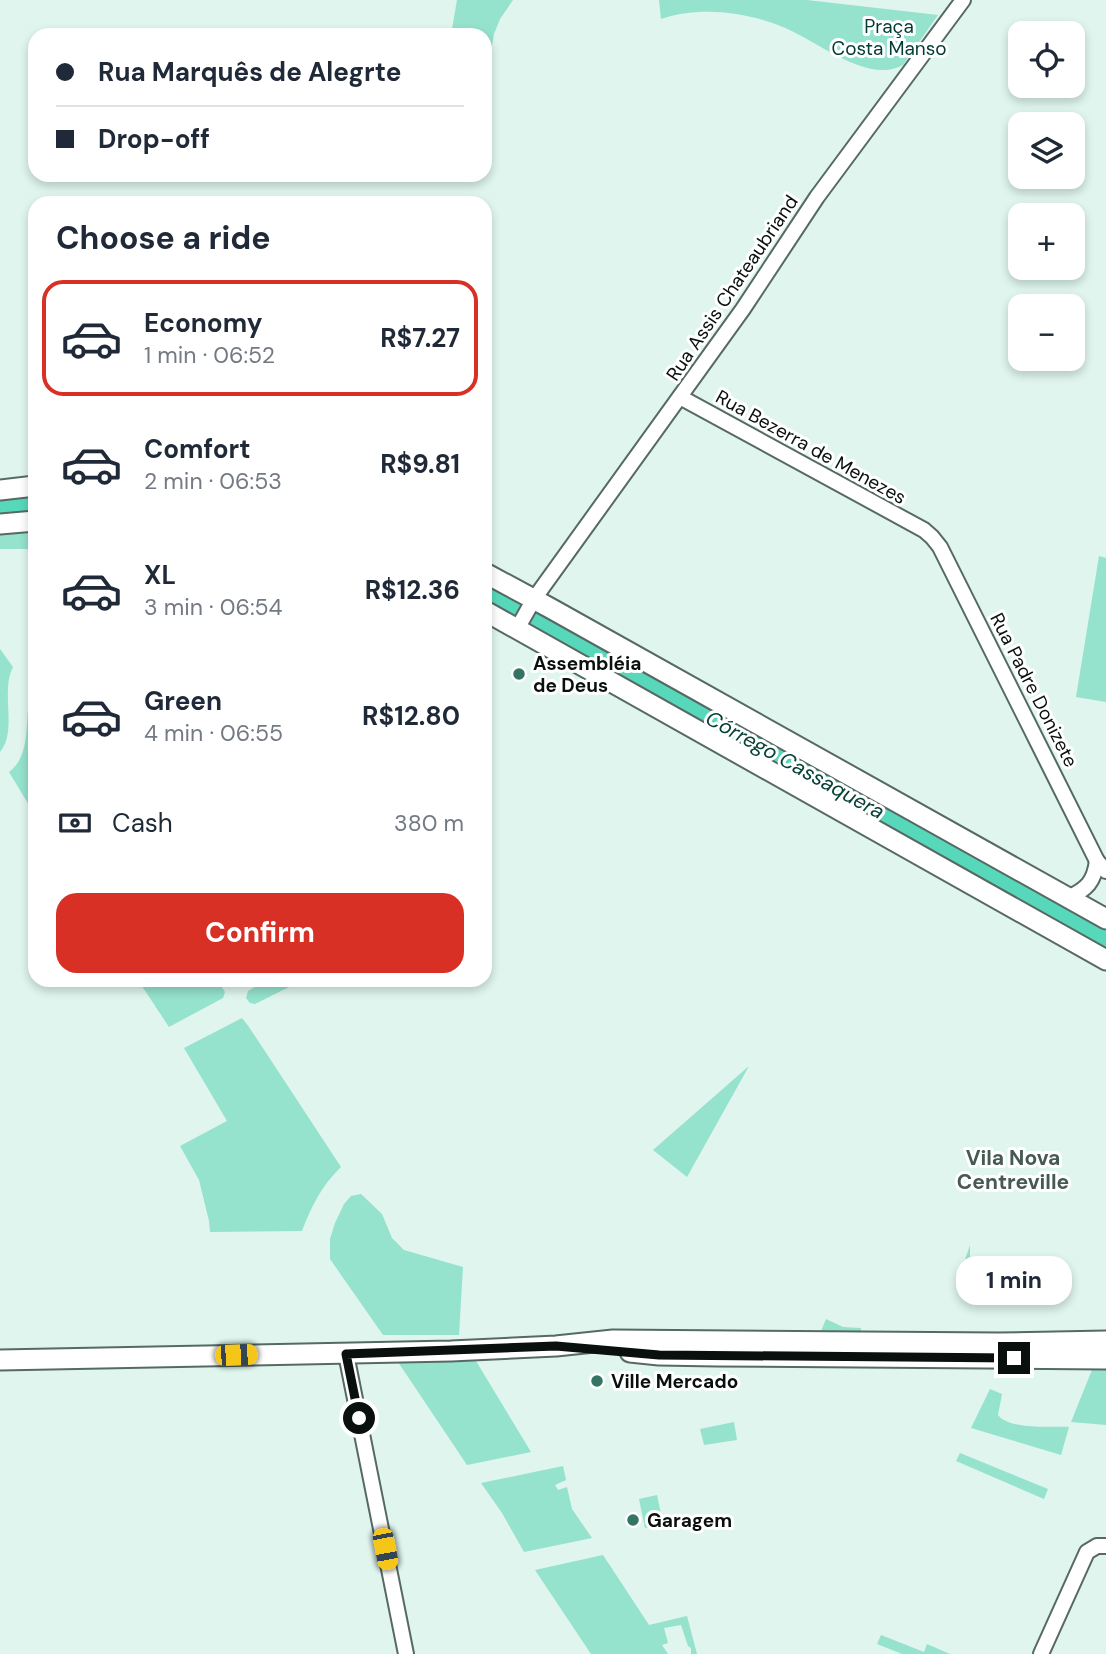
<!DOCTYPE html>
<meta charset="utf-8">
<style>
:root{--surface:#fff;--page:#f2f2f3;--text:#1f2937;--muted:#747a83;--line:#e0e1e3;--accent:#d93025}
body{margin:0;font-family:"DM Sans",sans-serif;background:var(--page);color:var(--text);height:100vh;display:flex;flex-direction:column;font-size:26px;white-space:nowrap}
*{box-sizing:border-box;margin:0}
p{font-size:23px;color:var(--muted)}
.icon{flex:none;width:38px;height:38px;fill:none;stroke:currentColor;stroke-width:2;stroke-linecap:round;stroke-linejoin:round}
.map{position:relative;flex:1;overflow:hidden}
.panel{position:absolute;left:28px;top:196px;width:464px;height:791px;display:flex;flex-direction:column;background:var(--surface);border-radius:21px;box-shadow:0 4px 10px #0003}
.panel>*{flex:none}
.banner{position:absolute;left:28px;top:28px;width:464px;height:154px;border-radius:21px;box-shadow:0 4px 10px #0003;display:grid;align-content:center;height:154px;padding:0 28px;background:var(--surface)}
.fabs{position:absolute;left:1008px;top:21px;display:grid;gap:14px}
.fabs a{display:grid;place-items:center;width:77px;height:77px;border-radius:14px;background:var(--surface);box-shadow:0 4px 10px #0003;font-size:35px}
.end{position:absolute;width:32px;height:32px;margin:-16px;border:9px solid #09100e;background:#fff;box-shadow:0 0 0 4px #fff}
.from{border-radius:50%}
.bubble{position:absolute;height:49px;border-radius:21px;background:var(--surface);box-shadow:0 4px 10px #0003;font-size:23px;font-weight:700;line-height:49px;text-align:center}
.car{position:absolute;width:21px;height:42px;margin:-21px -10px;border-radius:9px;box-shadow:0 0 5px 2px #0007;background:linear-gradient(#f5c518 24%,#345 0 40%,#f5c518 0 76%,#345 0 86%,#f5c518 0)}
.banner b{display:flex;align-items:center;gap:24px;height:66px;font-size:26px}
.banner b+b{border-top:2px solid var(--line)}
.banner i{width:18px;height:18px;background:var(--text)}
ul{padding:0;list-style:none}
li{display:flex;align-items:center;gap:21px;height:116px;margin:0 14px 10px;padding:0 14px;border:4px solid transparent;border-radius:21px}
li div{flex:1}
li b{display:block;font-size:26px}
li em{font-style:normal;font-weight:700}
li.current{border-color:var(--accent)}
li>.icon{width:63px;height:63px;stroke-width:1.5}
h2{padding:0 28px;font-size:32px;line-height:84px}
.pay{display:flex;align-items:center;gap:18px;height:77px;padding:0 28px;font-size:26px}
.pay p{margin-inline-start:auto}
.cta{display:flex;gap:14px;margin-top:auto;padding:14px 28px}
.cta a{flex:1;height:80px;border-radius:21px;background:var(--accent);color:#fff;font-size:28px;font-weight:700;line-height:80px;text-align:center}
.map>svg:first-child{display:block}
.green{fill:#95e2cd}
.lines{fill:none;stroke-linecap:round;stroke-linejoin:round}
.river{stroke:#58d8ba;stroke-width:23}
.minor-casing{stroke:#566963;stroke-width:18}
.major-casing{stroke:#566963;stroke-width:23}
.minor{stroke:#fff;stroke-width:14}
.major{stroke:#fff;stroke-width:19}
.route{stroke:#09100e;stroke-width:9}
.poi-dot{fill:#337464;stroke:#fff;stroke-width:2.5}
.labels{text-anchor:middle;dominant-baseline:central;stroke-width:6;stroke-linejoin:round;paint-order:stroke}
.park-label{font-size:19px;fill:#003c31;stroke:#fff}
.street-label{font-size:19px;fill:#09100e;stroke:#fff}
.poi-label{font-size:19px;font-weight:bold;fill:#09100e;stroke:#fff;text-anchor:start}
.water-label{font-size:21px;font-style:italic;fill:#074236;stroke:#fff}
.neighbourhood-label{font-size:21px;font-weight:bold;fill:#465953;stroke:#fff}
</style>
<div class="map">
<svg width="1106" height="1654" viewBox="0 0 1106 1654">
<rect width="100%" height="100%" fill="#dff5ee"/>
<g class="green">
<polygon points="457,0 513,0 500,19 494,34 485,87 485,35 451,35"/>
<path d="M659,0H807L938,15L903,65C868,85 816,40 783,27C746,12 699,6 661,19Z"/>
<polygon points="35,532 35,549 0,549 0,535"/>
<polygon points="1099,556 1106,558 1106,702 1076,697"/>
<path d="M0,649L13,667C0,691 18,731 0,752Z"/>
<path d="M34,705H35V815L9,772C28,758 26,731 28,709Z"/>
<polygon points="138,980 217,980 225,992 223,998 169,1027"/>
<polygon points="268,980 292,980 289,987 255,1004 250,1003 246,998 248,991"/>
<path d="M242,1018L249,1027L341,1167C322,1185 311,1207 302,1231L210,1232L209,1221L199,1180L180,1146L227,1121L184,1048Z"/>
<polygon points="749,1066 687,1177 653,1150"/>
<polygon points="361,1194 382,1214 392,1238 404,1250 463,1267 459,1335 383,1335 330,1259 330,1239 335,1223 344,1204 351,1196"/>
<polygon points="970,1245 970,1284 958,1280"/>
<polygon points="826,1319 843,1327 861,1328 861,1335 819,1336"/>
<polygon points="476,1361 531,1452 467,1465 398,1362"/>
<polygon points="1094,1365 1106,1366 1106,1425 1071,1422"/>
<path d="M990,1389L1002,1394L998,1415C1009,1430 1052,1426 1069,1427L1061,1455L971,1428Z"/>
<polygon points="734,1422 737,1440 704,1445 700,1429"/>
<polygon points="960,1453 1048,1489 1044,1499 956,1461"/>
<polygon points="563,1466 566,1480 555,1485 558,1490 567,1487 572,1509 592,1538 524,1552 502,1513 481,1483"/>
<polygon points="657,1495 663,1524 645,1528 639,1499"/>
<polygon points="603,1555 649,1625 687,1616 697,1654 691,1654 691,1648 688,1646 681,1625 664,1628 668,1643 662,1645 668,1654 591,1654 535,1570"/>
<polygon points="881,1635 924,1652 927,1644 950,1654 902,1654 877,1644"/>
</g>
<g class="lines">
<g class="river">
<polyline points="0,506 35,502"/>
<polyline points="485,591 974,864 1106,940"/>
</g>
<g class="minor-casing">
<g id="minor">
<polyline points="680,397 924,530 932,537 940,547 1097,861 1106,871"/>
<polyline points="517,629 534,599 743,309 817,197 963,0"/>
<path d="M1068,898C1087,889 1094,882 1097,861"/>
<polyline points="346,1354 406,1654"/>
<polyline points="1041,1654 1087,1552 1097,1546 1106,1546"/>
</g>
</g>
<g class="major-casing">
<g id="major">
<polyline points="0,490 35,486"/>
<polyline points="0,524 35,521"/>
<polyline points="485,573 550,608 1106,919"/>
<polyline points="485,611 1106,960"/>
<polyline points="630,1352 659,1355 717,1356 1106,1359"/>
<polyline points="0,1360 451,1351 556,1346 613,1340 999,1343 1106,1341"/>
</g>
</g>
<use href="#minor" class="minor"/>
<use href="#major" class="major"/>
</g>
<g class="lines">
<polyline class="route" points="359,1418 346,1354 556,1346 659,1355 1014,1358"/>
</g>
<g class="poi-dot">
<circle cx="519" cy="674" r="7"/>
<circle cx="597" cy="1381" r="7"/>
<circle cx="633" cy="1520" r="7"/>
</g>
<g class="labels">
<g class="park-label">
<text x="889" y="26">Praça<tspan x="889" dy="22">Costa Manso</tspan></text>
</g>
<g class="street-label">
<text transform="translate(732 288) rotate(-56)">Rua Assis Chateaubriand</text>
<text transform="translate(811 447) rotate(29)">Rua Bezerra de Menezes</text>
<text transform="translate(1034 690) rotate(63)">Rua Padre Donizete</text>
</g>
<g class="poi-label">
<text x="533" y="663">Assembléia<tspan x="533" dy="22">de Deus</tspan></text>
<text x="611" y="1381">Ville Mercado</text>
<text x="647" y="1520">Garagem</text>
</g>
<g class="water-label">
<text transform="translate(795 765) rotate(29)">Córrego Cassaquera</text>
</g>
<g class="neighbourhood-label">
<text x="1013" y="1158">Vila Nova<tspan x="1013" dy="24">Centreville</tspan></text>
</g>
</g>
</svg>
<div class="fabs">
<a><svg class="icon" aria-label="locate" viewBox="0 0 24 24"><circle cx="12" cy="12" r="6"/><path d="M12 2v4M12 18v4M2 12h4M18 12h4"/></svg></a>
<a><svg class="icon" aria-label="layers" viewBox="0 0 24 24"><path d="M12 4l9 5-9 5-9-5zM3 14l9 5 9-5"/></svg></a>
<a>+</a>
<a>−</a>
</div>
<i class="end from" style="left:359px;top:1418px"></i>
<i class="end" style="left:1014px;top:1358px"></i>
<div class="bubble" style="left:956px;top:1256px;width:116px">1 min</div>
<i class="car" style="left:236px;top:1355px;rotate:88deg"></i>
<i class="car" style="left:385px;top:1549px;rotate:169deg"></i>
<div class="banner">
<b><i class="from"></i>Rua Marquês de Alegrte</b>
<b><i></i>Drop-off</b>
</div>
<section class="panel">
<h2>Choose a ride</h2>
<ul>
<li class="current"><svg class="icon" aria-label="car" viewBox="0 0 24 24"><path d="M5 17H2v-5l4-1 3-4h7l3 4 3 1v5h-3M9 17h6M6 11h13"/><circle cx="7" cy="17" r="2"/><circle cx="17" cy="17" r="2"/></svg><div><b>Economy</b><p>1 min · 06:52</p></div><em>R$7.27</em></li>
<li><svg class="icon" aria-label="car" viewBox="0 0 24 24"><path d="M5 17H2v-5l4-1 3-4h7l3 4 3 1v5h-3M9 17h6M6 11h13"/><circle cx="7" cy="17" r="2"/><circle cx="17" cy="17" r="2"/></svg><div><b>Comfort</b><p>2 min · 06:53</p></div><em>R$9.81</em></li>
<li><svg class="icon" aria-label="car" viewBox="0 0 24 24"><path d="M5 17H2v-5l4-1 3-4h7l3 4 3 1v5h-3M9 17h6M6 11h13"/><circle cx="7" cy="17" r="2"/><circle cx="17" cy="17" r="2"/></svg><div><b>XL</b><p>3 min · 06:54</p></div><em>R$12.36</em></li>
<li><svg class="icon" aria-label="car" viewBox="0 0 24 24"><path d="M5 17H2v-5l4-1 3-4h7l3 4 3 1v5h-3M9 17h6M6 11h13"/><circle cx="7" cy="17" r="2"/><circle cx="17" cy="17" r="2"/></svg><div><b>Green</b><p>4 min · 06:55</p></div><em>R$12.80</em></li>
</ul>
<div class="pay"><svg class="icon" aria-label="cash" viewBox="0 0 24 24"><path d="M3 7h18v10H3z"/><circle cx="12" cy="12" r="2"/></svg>Cash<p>380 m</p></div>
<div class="cta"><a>Confirm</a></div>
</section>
</div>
